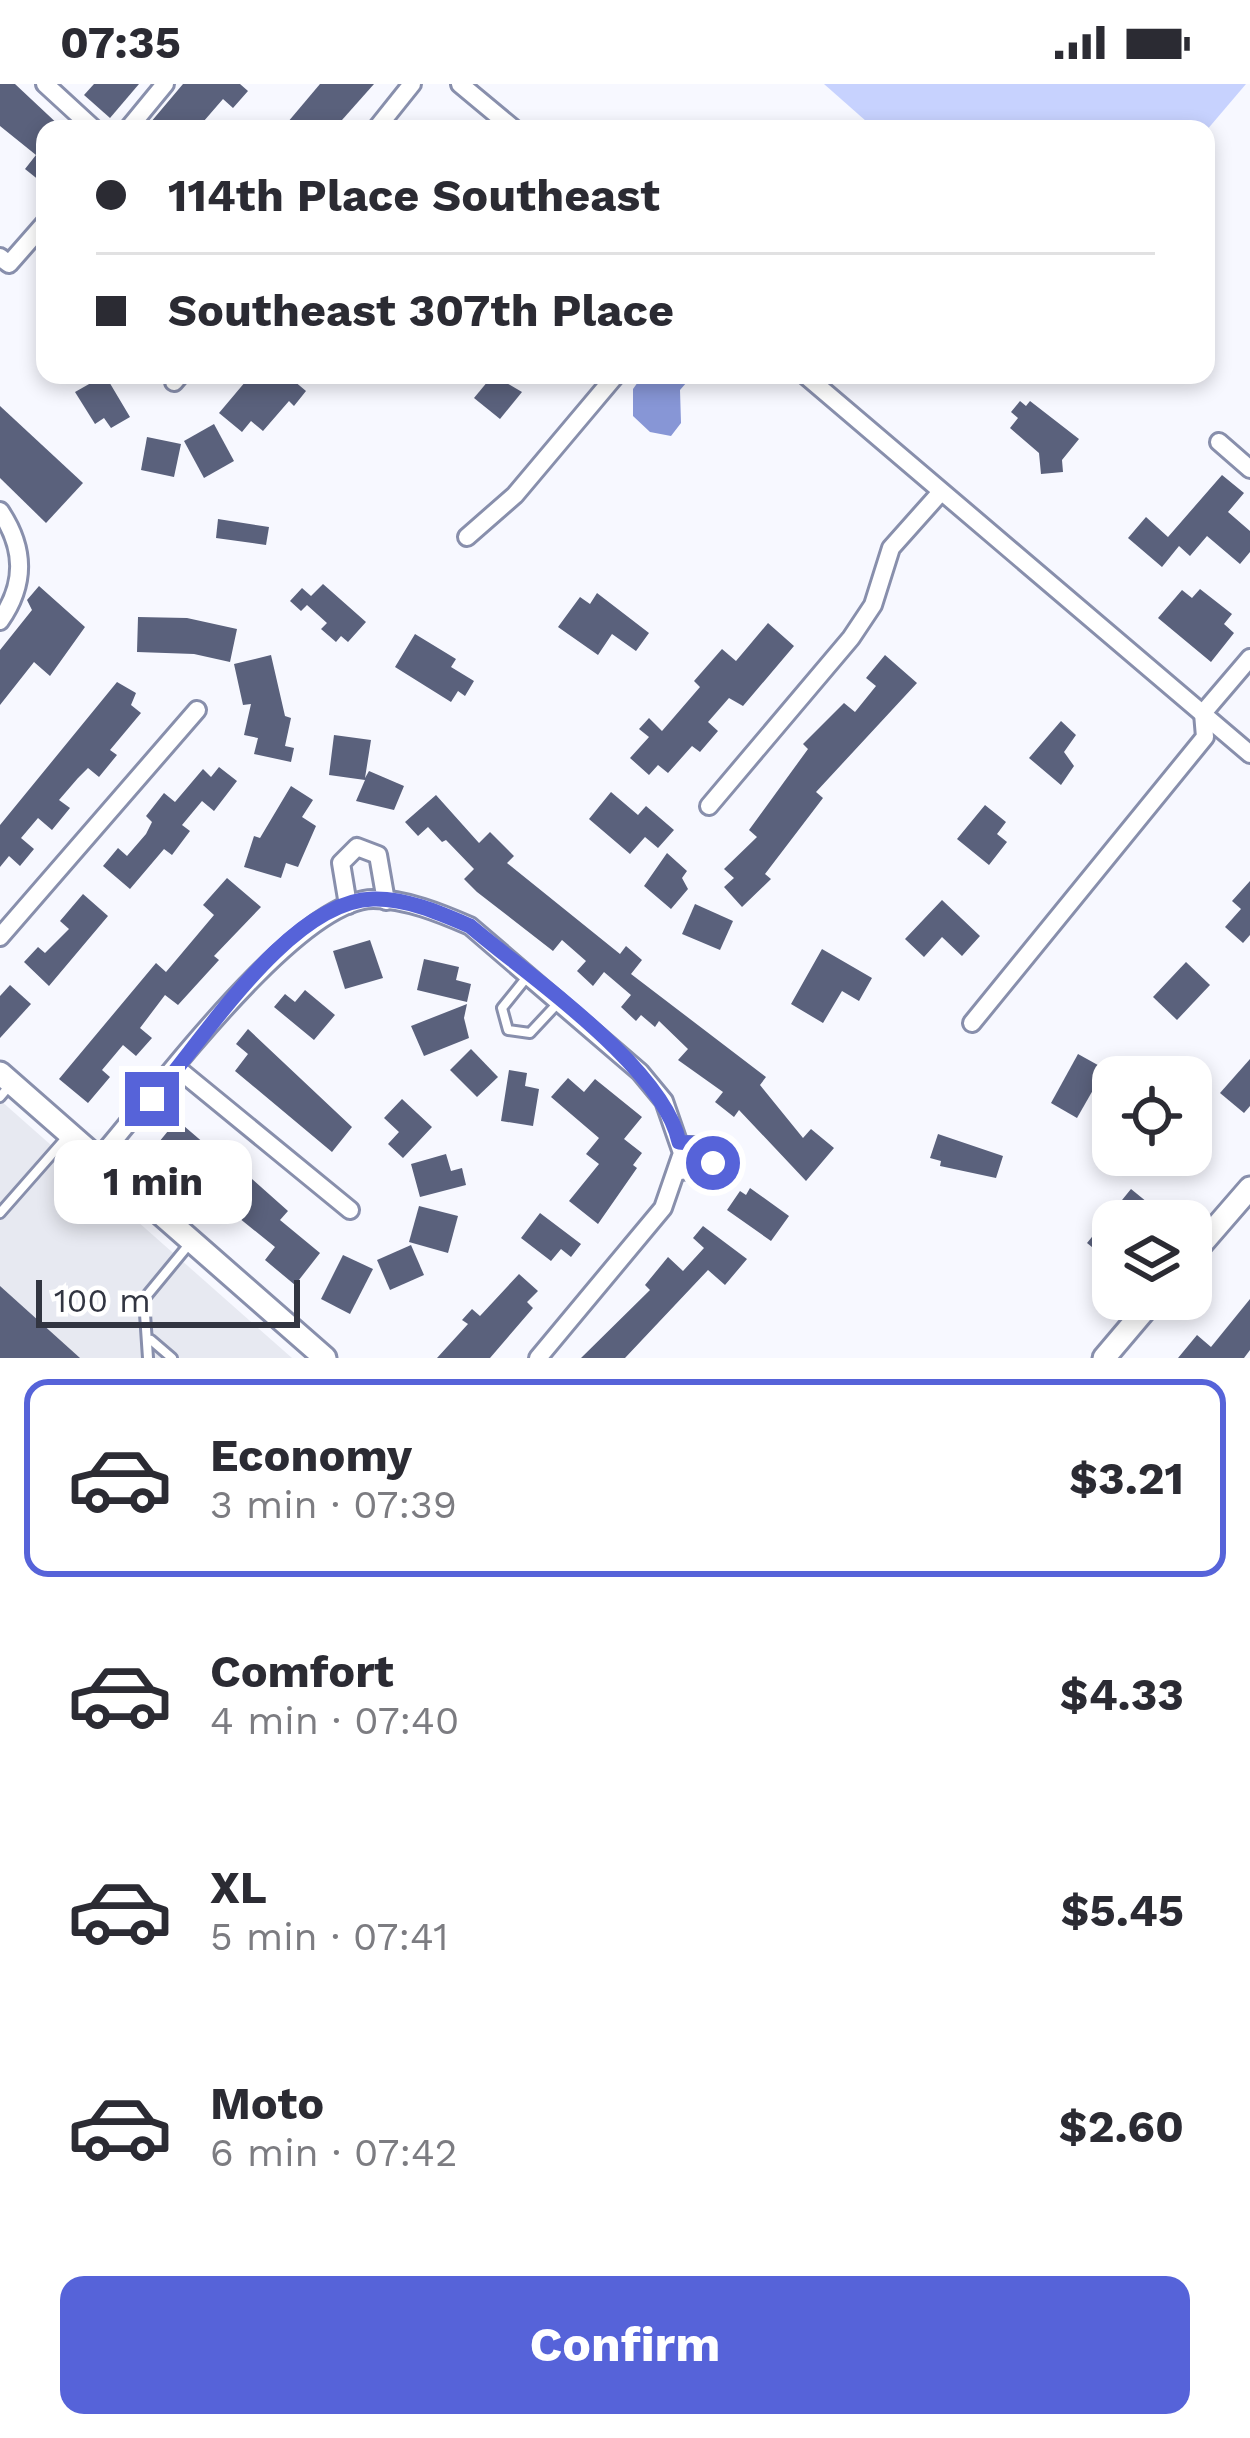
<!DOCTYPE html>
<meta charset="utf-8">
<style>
:root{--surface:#fff;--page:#f7f7f7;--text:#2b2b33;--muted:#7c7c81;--line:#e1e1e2;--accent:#5663d9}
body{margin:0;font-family:"Work Sans",sans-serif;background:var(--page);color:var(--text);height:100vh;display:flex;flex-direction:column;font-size:45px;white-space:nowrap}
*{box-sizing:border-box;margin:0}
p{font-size:39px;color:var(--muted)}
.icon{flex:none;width:66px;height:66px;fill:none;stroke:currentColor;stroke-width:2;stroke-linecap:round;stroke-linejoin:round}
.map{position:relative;height:1274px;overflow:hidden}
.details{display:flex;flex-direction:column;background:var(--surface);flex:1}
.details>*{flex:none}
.guide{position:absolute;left:36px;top:36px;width:1179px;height:264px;border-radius:24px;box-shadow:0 6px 18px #0003;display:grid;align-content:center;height:264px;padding:0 60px;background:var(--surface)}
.fabs{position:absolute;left:1092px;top:972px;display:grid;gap:24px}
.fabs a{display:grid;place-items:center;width:120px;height:120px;border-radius:24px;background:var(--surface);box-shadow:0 6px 18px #0003;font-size:60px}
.scale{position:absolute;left:36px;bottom:30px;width:264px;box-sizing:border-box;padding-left:12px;border:6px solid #323541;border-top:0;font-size:33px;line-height:42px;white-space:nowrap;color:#323541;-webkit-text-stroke:9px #fff;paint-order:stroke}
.end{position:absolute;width:54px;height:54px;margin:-27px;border:15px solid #5663d9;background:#fff;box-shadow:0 0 0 6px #fff}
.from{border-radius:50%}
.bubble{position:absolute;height:84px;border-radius:24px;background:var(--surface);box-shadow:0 6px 18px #0003;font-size:39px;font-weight:700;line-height:84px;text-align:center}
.guide b{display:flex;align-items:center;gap:42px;height:114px;font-size:45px}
.guide b+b{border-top:3px solid var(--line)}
.guide i{width:30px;height:30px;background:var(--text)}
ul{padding:21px 0 0;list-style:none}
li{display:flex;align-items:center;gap:36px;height:198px;margin:0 24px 18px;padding:0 36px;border:6px solid transparent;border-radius:24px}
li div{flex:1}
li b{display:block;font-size:45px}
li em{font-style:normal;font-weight:700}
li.current{border-color:var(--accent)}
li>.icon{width:108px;height:108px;stroke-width:1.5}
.primary-button{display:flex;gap:24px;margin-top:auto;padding:24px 60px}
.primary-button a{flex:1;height:138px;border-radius:24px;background:var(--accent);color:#fff;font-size:48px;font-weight:700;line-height:138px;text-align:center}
.status{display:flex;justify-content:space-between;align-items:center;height:84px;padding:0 60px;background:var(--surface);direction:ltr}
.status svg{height:33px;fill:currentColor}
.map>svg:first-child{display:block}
.built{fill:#e7e9f1}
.green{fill:#c7d2fe}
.water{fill:#8796d6}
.building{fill:#5a617c}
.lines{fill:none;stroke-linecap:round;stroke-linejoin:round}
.service-casing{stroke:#888fac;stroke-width:14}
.minor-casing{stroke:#888fac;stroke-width:22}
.tertiary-casing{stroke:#888fac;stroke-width:27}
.service{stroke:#fff;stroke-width:8}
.minor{stroke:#fff;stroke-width:16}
.tertiary{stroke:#fff;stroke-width:21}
.route{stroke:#5663d9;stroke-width:15}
</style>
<div class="status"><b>07:35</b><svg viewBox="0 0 49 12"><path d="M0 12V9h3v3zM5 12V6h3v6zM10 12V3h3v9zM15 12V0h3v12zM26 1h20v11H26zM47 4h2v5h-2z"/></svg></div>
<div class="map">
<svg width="1250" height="1274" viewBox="0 0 1250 1274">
<rect width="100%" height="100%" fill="#f7f8ff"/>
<polygon class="built" points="0,1016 292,1274 0,1274"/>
<polygon class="green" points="824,0 1246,0 1206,47 875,45"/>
<polygon class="water" points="643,291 693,291 680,306 681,339 671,352 650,348 633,332 633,305"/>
<g class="building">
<polygon points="0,0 15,0 63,45 45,45 45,101 25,85 36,71 0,42"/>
<polygon points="94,0 139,0 110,34 84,11"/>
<polygon points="183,0 240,0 248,7 233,24 223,15 197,45 145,45"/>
<polygon points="320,0 374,0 334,45 282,45"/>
<polygon points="105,291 130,333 111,344 104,334 95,340 75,308"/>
<polygon points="251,291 287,291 306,307 294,322 289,317 263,347 251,337 242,348 219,329"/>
<polygon points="493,291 522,308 500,335 474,314"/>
<polygon points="1020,317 1026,322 1030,317 1079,355 1062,376 1063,388 1041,390 1039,369 1010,344 1018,334 1011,328"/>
<polygon points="0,322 83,399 46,439 0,394"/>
<polygon points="214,340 234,377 204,394 184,357"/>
<polygon points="147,353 181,360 174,393 141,386"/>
<polygon points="1222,391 1244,409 1228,428 1250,447 1250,468 1240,480 1207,452 1190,472 1179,462 1162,483 1128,454 1146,433 1168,453"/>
<polygon points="218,435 269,443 266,461 216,454"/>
<polygon points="323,500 366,538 348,558 341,552 336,558 321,545 327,539 307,521 301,527 290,517 302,504 311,512"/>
<polygon points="39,502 85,543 50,592 34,578 0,621 0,566 32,526 27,516"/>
<polygon points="1200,505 1232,530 1224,540 1234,549 1211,578 1158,534 1182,506 1192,514"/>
<polygon points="597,509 649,549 636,567 612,550 598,571 558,543 580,513 590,520"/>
<polygon points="138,533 187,534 237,545 230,578 194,570 137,568"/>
<polygon points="768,539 794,562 743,622 729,614 708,638 718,647 700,668 692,662 668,689 658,681 649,691 630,674 649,653 639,645 649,634 662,647 700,603 694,597 722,565 736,577"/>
<polygon points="415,550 456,575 451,583 474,597 465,612 458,607 451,618 395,583"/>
<polygon points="271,571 285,632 291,634 285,662 294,664 291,678 254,670 258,654 244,651 251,620 243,621 234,580"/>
<polygon points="885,571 917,599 816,708 823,714 765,790 771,795 742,823 724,803 734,794 724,785 757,753 749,746 808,665 803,660 844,619 855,628 876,602 866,594"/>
<polygon points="117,598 136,609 131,621 141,629 110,666 117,671 99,693 88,684 78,694 59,716 70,724 52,746 38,734 21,754 34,765 20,782 9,772 0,783 0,741"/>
<polygon points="1061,637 1076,651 1064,668 1074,682 1061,701 1029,674"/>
<polygon points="334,651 371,656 365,694 369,687 404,702 394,726 356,717 365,696 329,691"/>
<polygon points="219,683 237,697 214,727 202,717 182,741 190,747 172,771 164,765 130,805 103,782 118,764 127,772 146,750 152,738 146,732 164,709 175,718 203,685 211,693"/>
<polygon points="291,702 313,716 302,733 316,742 298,783 286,779 281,794 244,783 254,752 260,754"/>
<polygon points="611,708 638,731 646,722 674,746 658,764 645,753 630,770 589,735"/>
<polygon points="436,711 479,759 490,748 514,772 507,779 620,870 626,862 642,876 631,890 766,993 760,1001 803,1054 811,1045 834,1064 806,1097 739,1026 734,1033 715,1018 723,1008 678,976 688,965 659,937 655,943 641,931 636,937 621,923 631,911 604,888 593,902 577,887 586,877 562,856 553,867 477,808 464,795 474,785 446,756 442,758 428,743 418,752 405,738"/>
<polygon points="985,721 1006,738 997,750 1007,758 989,781 957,755"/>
<polygon points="667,769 687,787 682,794 688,805 671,825 644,802"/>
<polygon points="227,794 261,823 214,872 219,876 178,921 165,911 140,944 152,954 136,972 123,961 102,986 110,993 88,1019 59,995 156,879 166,888 214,831 203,821"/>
<polygon points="1250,797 1250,851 1243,859 1225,843 1241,825 1232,817"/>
<polygon points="83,810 108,832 49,902 24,878 38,863 45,869 69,845 60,837"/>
<polygon points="942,816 980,852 962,872 942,853 924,873 905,855"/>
<polygon points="695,820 733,837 720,866 682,850"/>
<polygon points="370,856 383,894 345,905 333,867"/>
<polygon points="822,865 872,894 859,917 842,907 823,939 791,920"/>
<polygon points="424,875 459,883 456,896 471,900 467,918 417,906"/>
<polygon points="1186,878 1210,901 1177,936 1153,913"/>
<polygon points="10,901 31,920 0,954 0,912"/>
<polygon points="305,906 335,931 314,956 274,923 285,910 295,918"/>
<polygon points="467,920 464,934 469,954 424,972 411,942"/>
<polygon points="248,945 352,1043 332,1068 235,987 248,970 236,960"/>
<polygon points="471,965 498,993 477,1013 450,986"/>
<polygon points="1078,970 1105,985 1077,1034 1051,1019"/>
<polygon points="1250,975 1250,1022 1244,1029 1220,1009"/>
<polygon points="509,986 527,989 525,1002 539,1005 533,1042 501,1037"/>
<polygon points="568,994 584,1008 595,995 642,1033 624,1055 642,1069 633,1081 637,1084 598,1140 569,1117 599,1080 586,1070 599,1054 551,1013"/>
<polygon points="402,1015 432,1043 403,1074 388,1060 399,1048 384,1034"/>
<polygon points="177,1036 205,1060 199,1068 223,1092 235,1080 288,1127 280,1136 320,1169 295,1201 265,1176 275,1163 223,1121 220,1124 190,1096 196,1090 159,1058"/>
<polygon points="938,1050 1003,1072 996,1094 940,1082 941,1077 930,1074"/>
<polygon points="446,1070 451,1087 462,1084 466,1101 420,1113 411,1080"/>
<polygon points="750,1104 789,1132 771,1157 727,1126 740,1107 746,1111"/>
<polygon points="1131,1105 1158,1127 1150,1137 1113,1137 1113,1180 1087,1159"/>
<polygon points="419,1122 458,1132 448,1169 409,1158"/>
<polygon points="540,1129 581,1160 571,1173 561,1165 551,1177 521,1154"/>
<polygon points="703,1142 747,1175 725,1201 708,1186 625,1274 581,1274 650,1206 645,1201 668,1173 683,1187 704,1164 693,1154"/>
<polygon points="411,1161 424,1191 390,1206 377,1176"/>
<polygon points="343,1171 373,1185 350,1230 321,1215"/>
<polygon points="519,1190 538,1207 527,1218 533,1224 490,1274 437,1274 468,1240 462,1236 472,1225 480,1232"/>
<polygon points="0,1202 80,1274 0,1274"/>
<polygon points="1250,1215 1250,1266 1244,1274 1178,1274 1197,1251 1211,1263"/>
</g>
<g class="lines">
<g class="service-casing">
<g id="service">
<polyline points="527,893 502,924 508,946 530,949 558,919"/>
<polyline points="0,1013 11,1000"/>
<polyline points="679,1091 705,1089 714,1073 703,1058 682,1058"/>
<polyline points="0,1129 66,1054"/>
<polyline points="151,1256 172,1274"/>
<polyline points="148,1274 144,1215 191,1158"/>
</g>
</g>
<g class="minor-casing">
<g id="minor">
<polyline points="45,0 94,45"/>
<polyline points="460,0 514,45"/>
<polyline points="128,45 165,0"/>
<polyline points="376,45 412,0"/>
<polyline points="0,173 9,180 45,139"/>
<polyline points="805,291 1250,670"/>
<polyline points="174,298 180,291"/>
<polyline points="1219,358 1250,385"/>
<path d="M0,427C25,464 26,500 0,537"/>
<polyline points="467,453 515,411 616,291"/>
<polyline points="709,722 851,554 873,521 891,464 940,409"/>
<polyline points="348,821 341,779 357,763 378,771 386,817"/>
<polyline points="0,853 197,626"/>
<polyline points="972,939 1205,653 1203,629 1250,574"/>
<polyline points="178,985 350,1126"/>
<path d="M98,1075C152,1014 295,816 373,815C406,815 440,829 470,842L640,988L664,1017L682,1069L663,1124L538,1274"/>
</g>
</g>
<g class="tertiary-casing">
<g id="tertiary">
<polyline points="0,989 325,1274"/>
<polyline points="1191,1172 1250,1104"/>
<polyline points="1104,1274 1154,1215"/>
</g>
</g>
<use href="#service" class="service"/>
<use href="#minor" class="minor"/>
<use href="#tertiary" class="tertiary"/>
</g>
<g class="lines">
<path class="route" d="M152,1015C203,957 289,817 373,815C406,814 440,829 470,842C530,893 663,983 679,1058L709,1061L713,1079"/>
</g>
</svg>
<div class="fabs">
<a><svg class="icon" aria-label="locate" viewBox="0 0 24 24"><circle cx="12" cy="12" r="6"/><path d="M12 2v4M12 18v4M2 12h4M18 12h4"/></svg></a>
<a><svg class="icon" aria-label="layers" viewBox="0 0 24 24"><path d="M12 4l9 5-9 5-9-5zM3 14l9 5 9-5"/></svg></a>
</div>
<div class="scale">100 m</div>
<i class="end from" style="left:713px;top:1079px"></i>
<i class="end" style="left:152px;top:1015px"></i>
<div class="bubble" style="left:54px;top:1056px;width:198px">1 min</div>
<div class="guide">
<b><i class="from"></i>114th Place Southeast</b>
<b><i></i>Southeast 307th Place</b>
</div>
</div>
<section class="details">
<ul>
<li class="current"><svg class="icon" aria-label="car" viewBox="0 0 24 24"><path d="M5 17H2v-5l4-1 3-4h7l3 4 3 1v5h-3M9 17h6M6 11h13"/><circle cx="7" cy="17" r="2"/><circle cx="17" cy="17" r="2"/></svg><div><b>Economy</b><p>3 min · 07:39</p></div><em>$3.21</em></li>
<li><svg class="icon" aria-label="car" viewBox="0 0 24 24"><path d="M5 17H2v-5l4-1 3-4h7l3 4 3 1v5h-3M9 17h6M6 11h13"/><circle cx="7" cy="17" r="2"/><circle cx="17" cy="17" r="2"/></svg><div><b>Comfort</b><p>4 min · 07:40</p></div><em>$4.33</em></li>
<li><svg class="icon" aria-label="car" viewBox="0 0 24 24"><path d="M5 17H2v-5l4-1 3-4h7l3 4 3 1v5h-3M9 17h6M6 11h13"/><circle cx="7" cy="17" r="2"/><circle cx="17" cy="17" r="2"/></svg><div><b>XL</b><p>5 min · 07:41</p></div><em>$5.45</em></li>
<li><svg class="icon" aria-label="car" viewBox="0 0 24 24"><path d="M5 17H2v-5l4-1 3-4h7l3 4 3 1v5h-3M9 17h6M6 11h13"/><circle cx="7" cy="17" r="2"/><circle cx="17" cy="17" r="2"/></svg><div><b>Moto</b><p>6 min · 07:42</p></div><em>$2.60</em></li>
</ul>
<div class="primary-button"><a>Confirm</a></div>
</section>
